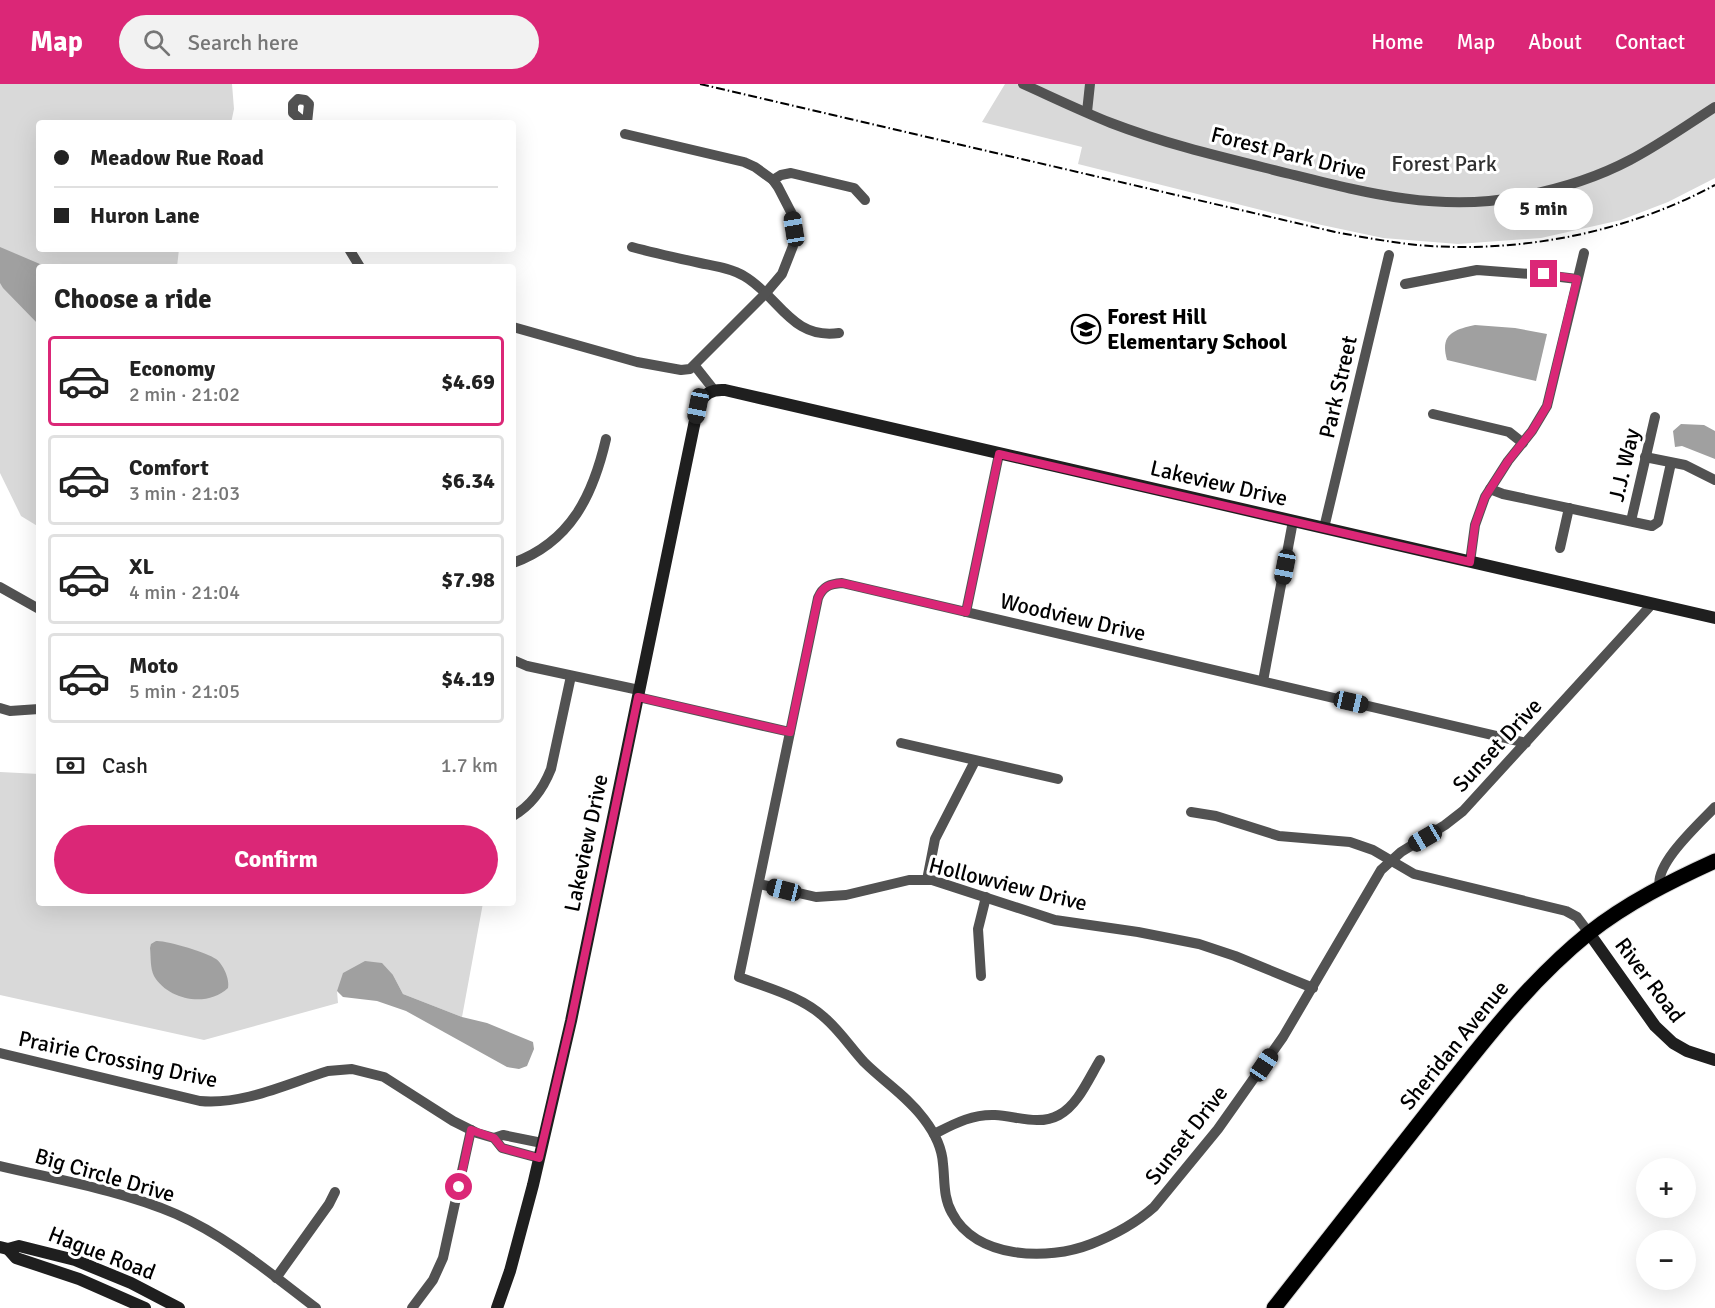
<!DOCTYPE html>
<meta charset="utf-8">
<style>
:root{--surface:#fff;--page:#f2f2f2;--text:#222;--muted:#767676;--line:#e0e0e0;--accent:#db2777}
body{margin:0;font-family:Signika,sans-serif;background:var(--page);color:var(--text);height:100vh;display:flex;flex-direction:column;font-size:22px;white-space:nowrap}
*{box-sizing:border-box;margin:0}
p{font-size:20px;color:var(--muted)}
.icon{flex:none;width:33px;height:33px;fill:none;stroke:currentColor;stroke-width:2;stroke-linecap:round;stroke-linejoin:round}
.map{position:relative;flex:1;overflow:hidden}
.panel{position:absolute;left:36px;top:180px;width:480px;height:642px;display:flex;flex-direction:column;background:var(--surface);border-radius:6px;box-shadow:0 6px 24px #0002}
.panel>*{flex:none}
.top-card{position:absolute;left:36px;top:36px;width:480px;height:132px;border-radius:6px;box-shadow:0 6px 24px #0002;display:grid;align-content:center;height:132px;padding:0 18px;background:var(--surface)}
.tools{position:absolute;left:1636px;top:1074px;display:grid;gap:12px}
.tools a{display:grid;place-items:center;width:60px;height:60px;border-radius:50%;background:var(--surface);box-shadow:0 6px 24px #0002;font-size:30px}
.end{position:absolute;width:27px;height:27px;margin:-14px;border:8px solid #db2777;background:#fff;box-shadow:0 0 0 3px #fff}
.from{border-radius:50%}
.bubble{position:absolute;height:42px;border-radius:21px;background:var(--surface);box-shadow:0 6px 24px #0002;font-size:20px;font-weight:800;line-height:42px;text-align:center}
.car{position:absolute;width:18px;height:36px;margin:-18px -9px;border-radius:8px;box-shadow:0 0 4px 2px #0007;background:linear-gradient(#222 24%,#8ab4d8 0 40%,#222 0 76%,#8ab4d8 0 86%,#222 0)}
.top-card b{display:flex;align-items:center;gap:21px;height:57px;font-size:22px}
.top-card b+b{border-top:2px solid var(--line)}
.top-card i{width:15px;height:15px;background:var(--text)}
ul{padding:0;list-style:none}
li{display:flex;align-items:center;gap:18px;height:90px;margin:0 12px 9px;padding:0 6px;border:3px solid var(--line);border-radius:6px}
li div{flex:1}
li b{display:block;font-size:22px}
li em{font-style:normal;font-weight:800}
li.selected{border-color:var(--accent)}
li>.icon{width:54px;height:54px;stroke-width:1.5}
h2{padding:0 18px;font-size:27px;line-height:72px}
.pay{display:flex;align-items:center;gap:15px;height:66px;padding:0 18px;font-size:22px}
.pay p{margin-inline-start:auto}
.primary-button{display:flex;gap:12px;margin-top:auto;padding:12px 18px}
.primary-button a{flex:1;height:69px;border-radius:36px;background:var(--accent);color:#fff;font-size:24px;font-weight:800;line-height:69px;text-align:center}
header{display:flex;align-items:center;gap:36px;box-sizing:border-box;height:84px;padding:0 30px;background:var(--accent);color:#fff}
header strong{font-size:28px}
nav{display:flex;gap:33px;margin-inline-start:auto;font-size:21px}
.search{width:420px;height:54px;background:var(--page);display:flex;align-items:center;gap:15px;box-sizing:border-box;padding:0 21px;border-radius:33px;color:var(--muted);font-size:22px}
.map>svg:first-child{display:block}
.green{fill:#d9d9d9}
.water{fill:#a0a0a0}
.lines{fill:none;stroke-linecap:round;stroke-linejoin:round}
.primary-casing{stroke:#dbdbdb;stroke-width:17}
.street{stroke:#525252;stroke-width:10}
.secondary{stroke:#1f1f1f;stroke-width:12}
.primary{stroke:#000;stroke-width:15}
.rail{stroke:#000;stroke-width:2;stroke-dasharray:9 3 1.5 3;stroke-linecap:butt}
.route{stroke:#db2777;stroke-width:8}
.labels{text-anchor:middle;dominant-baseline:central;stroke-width:6;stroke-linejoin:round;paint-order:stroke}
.street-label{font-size:22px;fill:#000;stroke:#fff}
.park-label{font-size:22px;fill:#303030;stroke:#fff}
.poi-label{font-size:22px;font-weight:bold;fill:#000;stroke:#fff;text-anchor:start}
</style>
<header>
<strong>Map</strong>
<div class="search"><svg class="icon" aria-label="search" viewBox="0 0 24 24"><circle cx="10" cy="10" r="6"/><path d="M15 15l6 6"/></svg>Search here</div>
<nav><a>Home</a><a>Map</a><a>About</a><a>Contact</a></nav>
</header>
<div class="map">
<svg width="1715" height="1224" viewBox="0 0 1715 1224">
<rect width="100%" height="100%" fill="#fff"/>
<g class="green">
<polygon points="0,0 232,0 234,25 231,39 39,39 39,165 179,165 177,183 39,183 39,443 21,432 0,389"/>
<polygon points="1005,0 1715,0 1715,94 1668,118 1621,136 1541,154 1458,160 1383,154 1317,140 1078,80 1082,63 982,38"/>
<polygon points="0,688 39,690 39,819 483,819 462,933 403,910 393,891 337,907 338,919 204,956 0,911"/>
</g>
<g class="water">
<polygon points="0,163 47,183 39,183 39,241 3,204 0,199"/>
<path d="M1475,241L1515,244L1547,250L1536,297L1447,276C1440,251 1452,246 1475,241Z"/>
<polygon points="1681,340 1704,341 1715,347 1715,375 1682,362 1675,363 1673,347"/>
<path d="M156,857C166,856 208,869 216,875C223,880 230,895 228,904C207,924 168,916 154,892C150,884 151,873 150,864L151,860Z"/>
<polygon points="365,877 382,879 393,891 403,910 462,933 487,939 533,958 534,965 527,982 519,985 507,983 406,927 377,917 343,913 337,907 343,889"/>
</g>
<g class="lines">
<g class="primary-casing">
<path id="primary" d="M1274,1224C1326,1157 1379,1091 1431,1024C1480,962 1527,899 1589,849C1627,819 1671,797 1715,777"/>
</g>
<g class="street">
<path d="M1023,0C1052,13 1081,27 1111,39C1168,61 1230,75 1290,90C1366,109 1439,128 1518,113C1556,106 1596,94 1630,76C1659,61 1687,41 1715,23"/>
<polyline points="1087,28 1090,0"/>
<polyline points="305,39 293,29 293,20 298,15 305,16 309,20 307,39"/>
<polyline points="773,96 781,91 791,89 854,104 865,116"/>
<path d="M632,163C654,169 677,174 700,179C714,182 731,184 744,192C779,212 791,256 839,249"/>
<polyline points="349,165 360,183"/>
<polyline points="1405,200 1477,186 1544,191 1577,195"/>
<polyline points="513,243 637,278 681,286 690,285 765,210 782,190 793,162 794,145 792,130 778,103 773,96 755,83 744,78 625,50"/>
<polyline points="695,282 714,306"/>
<polyline points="1433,330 1509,348 1523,359"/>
<polyline points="1645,373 1685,381 1715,396"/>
<polyline points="1490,405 1503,410 1652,442 1658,438 1671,379"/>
<polyline points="1631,437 1655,333"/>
<polyline points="1324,444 1389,171"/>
<polyline points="1560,464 1569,424"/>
<polyline points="1470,478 1475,441 1485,413 1508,377 1532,347 1547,322 1584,169"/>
<path d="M513,479C571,458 593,411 606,355"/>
<polyline points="0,503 39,525"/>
<polyline points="966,528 999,370"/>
<polyline points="513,576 527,582 639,606"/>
<polyline points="1263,597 1293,437"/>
<polyline points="638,613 790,648"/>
<polyline points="0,624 10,627 39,625"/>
<polyline points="901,659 1058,695"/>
<path d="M1526,659L842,499C830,500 823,502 818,514L739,893C768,904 801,912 825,934C840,947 851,964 864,978C884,998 907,1012 924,1035C934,1048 942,1063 943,1080C945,1097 943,1113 952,1129C976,1175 1048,1177 1091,1160C1114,1151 1136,1139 1154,1123L1218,1045L1283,953L1381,786L1401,768L1445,741L1463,727L1653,519"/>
<polyline points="1191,728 1216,732 1279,752 1350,758 1373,766 1414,790 1566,827 1577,833 1589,849"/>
<path d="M513,732C532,721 543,705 551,685L571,592"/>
<polyline points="927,796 935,755 975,677"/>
<polyline points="759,800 816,813 846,811 909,796 932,796 1055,836 1138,848 1199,860 1235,872 1313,904"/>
<path d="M1660,804C1653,781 1699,740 1715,723"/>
<polyline points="981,892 978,845 986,813"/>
<path d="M0,969L200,1017C244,1021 286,1000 328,987L352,985L384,993L453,1037L477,1049L494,1054L502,1064L539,1074"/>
<path d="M934,1050C954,1040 972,1030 995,1031C1016,1032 1039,1042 1059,1031C1078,1021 1089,994 1100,976"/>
<polyline points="494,1054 503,1051 542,1059"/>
<path d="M0,1082C59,1096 120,1106 176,1130C228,1153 271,1190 316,1224"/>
<polyline points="276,1194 329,1120 335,1108"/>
<polyline points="412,1224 433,1196 443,1174 471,1046"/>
</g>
<g class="secondary">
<polyline points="1589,849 1655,942 1673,959 1687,967 1715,976"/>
<polyline points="0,1163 8,1165 19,1162 75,1176 131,1199 179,1224"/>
<polyline points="8,1165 16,1174 79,1195 145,1224"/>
<path d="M497,1224L510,1187L533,1101L571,937L698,322C704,310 711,305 725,306L1715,534"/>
</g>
<use href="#primary" class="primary"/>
<path class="rail" d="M700,0L1335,148C1362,153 1389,158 1417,161C1518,170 1626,149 1715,101"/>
</g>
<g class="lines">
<path class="route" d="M459,1103L471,1046L494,1054L502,1064L539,1074L571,937L638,613L790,648L818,514C823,502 830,500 842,499L966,528L999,370L1470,478L1475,441L1485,413L1508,377L1532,347L1547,322L1577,195L1544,190"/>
</g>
<defs>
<g id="school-ring" transform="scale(1.5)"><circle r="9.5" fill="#fff" stroke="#000" stroke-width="1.5"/><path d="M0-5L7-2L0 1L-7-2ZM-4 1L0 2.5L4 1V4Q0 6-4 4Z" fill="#000"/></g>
</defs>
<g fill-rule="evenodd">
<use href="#school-ring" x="1086" y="245"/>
</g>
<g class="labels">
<g class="street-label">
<text transform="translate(1289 69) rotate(14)">Forest Park Drive</text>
<text transform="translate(1338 303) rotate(-77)">Park Street</text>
<text transform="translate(1624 381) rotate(-77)">J.J. Way</text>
<text transform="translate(1219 399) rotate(13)">Lakeview Drive</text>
<text transform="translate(1073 533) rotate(13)">Woodview Drive</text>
<text transform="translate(1497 661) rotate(-47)">Sunset Drive</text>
<text transform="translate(586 759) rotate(-78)">Lakeview Drive</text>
<text transform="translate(1008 800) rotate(14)">Hollowview Drive</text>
<text transform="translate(1650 896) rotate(53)">River Road</text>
<text transform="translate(1454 961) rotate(-51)">Sheridan Avenue</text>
<text transform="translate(118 975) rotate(12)">Prairie Crossing Drive</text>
<text transform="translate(1186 1051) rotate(-52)">Sunset Drive</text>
<text transform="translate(105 1091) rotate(16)">Big Circle Drive</text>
<text transform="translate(102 1169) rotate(21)">Hague Road</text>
</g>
<g class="park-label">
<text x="1444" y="79">Forest Park</text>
</g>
<g class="poi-label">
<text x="1107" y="232">Forest Hill<tspan x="1107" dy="25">Elementary School</tspan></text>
</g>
</g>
</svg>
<div class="tools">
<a>+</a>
<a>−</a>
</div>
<i class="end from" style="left:459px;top:1103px"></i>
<i class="end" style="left:1544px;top:190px"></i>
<div class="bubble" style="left:1494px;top:104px;width:99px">5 min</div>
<i class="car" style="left:794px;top:145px;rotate:351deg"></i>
<i class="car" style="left:698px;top:322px;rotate:191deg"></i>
<i class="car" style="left:1285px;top:483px;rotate:191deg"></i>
<i class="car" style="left:1351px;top:618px;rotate:103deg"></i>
<i class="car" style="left:1425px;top:754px;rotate:240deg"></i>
<i class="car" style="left:784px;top:806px;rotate:284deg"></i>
<i class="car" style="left:1264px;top:981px;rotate:34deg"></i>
<div class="top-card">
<b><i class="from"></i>Meadow Rue Road</b>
<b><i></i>Huron Lane</b>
</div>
<section class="panel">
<h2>Choose a ride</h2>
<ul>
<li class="selected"><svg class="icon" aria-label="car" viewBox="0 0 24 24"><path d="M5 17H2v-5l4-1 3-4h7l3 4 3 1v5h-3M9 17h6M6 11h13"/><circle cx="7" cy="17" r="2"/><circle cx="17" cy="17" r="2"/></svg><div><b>Economy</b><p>2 min · 21:02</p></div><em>$4.69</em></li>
<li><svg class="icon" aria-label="car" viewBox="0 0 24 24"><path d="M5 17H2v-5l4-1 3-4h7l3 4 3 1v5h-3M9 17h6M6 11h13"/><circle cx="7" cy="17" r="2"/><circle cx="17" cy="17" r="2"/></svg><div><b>Comfort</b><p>3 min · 21:03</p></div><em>$6.34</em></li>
<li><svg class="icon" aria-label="car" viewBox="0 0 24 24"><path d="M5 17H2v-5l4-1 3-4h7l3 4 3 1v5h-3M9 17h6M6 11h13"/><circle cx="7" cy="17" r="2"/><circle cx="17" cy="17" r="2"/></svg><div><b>XL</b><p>4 min · 21:04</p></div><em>$7.98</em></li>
<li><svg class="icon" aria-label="car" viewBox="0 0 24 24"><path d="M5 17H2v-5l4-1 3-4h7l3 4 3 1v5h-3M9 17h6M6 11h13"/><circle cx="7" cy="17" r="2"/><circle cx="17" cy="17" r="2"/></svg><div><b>Moto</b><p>5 min · 21:05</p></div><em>$4.19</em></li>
</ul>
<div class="pay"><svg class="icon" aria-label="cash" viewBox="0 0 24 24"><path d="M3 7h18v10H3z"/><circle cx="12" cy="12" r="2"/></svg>Cash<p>1.7 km</p></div>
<div class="primary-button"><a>Confirm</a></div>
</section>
</div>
